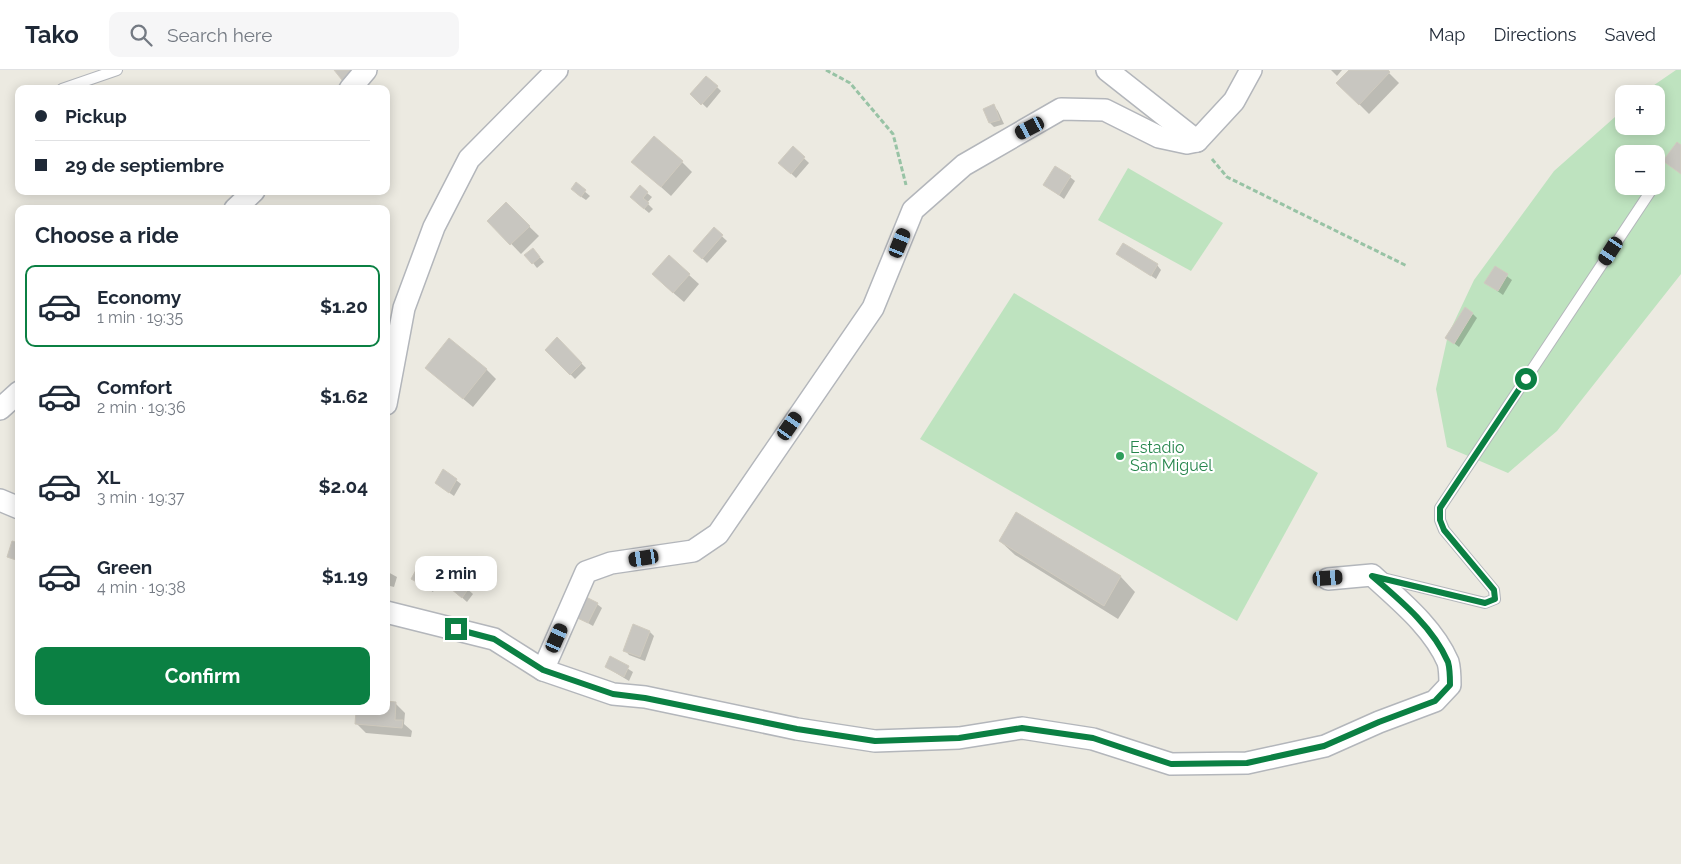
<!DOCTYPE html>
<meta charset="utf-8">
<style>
:root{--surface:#fff;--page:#f6f6f7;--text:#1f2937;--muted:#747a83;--line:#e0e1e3;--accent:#0b8043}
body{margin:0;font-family:Raleway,sans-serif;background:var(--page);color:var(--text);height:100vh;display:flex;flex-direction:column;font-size:19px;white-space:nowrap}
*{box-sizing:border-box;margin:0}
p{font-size:16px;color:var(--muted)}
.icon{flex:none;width:28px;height:28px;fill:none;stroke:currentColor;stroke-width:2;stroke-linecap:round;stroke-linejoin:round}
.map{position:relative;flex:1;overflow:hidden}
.panel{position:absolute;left:15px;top:135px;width:375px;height:510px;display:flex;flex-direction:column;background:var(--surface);border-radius:10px;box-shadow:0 2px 12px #0003}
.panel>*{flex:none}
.top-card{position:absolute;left:15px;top:15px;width:375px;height:110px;border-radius:10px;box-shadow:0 2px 12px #0003;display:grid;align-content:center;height:110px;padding:0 20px;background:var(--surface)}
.buttons{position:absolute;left:1615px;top:15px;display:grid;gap:10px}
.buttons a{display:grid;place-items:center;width:50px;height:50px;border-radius:10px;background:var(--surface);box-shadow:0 2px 12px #0003;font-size:25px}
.end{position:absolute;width:22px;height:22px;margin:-11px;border:6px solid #0b8043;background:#fff;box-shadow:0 0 0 2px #fff}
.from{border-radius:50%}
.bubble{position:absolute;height:35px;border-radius:10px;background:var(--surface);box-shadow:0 2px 12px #0003;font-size:16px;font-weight:700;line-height:35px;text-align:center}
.car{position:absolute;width:15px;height:30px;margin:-15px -8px;border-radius:6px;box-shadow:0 0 4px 1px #0007;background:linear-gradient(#222 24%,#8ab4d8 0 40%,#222 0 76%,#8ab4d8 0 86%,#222 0)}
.top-card b{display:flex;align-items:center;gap:18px;height:48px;font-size:19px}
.top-card b+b{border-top:1px solid var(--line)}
.top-card i{width:12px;height:12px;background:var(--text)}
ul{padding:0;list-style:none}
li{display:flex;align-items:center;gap:15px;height:82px;margin:0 10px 8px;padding:0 10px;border:2px solid transparent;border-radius:10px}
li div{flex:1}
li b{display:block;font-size:19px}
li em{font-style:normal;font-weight:700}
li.on{border-color:var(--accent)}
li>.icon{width:45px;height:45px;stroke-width:1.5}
h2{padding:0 20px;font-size:22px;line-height:60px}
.action{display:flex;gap:10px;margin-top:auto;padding:10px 20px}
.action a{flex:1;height:58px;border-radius:10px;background:var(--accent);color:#fff;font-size:20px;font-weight:700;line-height:58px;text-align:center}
header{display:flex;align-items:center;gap:30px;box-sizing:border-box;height:70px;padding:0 25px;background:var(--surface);border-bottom:1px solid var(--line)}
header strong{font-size:24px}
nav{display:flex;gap:28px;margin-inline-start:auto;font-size:18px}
.search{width:350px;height:45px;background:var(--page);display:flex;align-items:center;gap:12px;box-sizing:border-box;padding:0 18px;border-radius:10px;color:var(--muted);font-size:19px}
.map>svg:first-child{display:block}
.green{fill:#bee3bf;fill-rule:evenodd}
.shadow{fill:#0003}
.building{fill:#c8c6c0;stroke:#d0cbbf}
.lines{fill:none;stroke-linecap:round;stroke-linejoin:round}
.lane-casing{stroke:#b3b6bb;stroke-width:12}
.street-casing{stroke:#b3b6bb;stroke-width:24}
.path{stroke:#98c3a5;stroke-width:3;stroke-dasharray:5 2.5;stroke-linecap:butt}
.lane{stroke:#fff;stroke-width:10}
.street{stroke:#fff;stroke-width:21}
.route{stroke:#0b8043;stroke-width:6}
.leisure-dot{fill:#2e9e5b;stroke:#fff;stroke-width:2}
.labels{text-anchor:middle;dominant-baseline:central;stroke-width:4.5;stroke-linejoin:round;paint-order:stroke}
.leisure-label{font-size:16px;fill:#27864d;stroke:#fff;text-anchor:start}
</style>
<header>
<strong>Tako</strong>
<div class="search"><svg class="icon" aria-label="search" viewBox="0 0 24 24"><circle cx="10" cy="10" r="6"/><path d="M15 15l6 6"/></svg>Search here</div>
<nav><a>Map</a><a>Directions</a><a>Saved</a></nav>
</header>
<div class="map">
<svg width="1681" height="794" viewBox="0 0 1681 794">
<rect width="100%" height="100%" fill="#eceae1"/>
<g class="green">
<path d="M1676,0H1681V204L1557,361L1508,403L1447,377L1436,319L1448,265L1474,210L1554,101L1624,39V56H1656V24H1641ZM1624,84H1656V116H1624Z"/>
<polygon points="1128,98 1223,153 1191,201 1098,150"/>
<polygon points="1014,223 1318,403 1237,551 920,369"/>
</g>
<g class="shadow">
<polygon points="1331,0 1342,0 1337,6"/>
<polygon points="1350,0 1386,0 1399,13 1369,44 1338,13"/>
<polygon points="717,17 721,21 707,38 692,24"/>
<polygon points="994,36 998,41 1004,54 994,57 990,53"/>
<polygon points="793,78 809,93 796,108 784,97"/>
<polygon points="633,92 682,92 692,102 671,126"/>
<polygon points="1070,107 1075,111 1064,129 1045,115"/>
<polygon points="576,114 590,126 586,130 577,124"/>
<polygon points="647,123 652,127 647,133 653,139 649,143 636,132"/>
<polygon points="506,134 539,166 521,184 489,151"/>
<polygon points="714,159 727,171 707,193 695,181"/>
<polygon points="533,179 544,192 537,198 533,193"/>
<polygon points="1118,184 1157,195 1161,200 1156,209"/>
<polygon points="1496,198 1512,210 1503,225 1486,213"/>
<polygon points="689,205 699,214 684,232 663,214"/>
<polygon points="1473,244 1477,248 1459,277 1447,268"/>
<polygon points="557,269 586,298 575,309 547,280"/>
<polygon points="486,299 496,309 473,337 437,307"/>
<polygon points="456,410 461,414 454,426 441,417"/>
<polygon points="1017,444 1121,507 1135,522 1118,549 1015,485 1000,471"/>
<polygon points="386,501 397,507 394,517 386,515"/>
<polygon points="437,502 441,506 433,522 413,508"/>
<polygon points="457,510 473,524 467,532 457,523"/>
<polygon points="597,534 602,538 593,556 572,544"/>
<polygon points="650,562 654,566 645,591 629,585 625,580"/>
<polygon points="611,588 633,602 629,611 606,597"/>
<polygon points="395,633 405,643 404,654 412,661 411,667 366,663 356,653 386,641"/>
<polygon points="247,641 255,641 251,645"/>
</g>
<g class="building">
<polygon points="334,0 354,0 342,10"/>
<polygon points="1349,0 1388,0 1390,2 1359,35 1336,13"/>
<polygon points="706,6 718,16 701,35 690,24"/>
<polygon points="994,34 1000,50 989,53 983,39"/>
<polygon points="654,66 683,91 661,117 631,92"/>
<polygon points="1677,72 1681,75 1681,104 1663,91"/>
<polygon points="793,76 805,87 791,104 778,93"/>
<polygon points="1055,96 1071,106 1059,125 1043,115"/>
<polygon points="576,112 586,120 581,127 571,119"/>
<polygon points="640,115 648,122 643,128 649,133 644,139 630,127"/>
<polygon points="506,132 530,156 510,175 487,151"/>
<polygon points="714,157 723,165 702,189 693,181"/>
<polygon points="1123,173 1158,194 1151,206 1116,184"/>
<polygon points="533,178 540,187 532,194 524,185"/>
<polygon points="669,185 690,204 673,223 652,204"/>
<polygon points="1495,196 1508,204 1498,221 1484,213"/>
<polygon points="1465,237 1473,243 1454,274 1445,268"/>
<polygon points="557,267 582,293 570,305 545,280"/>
<polygon points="449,268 487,299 463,329 425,298"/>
<polygon points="443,399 457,409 449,423 435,413"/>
<polygon points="1016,442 1121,506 1104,536 999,471"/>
<polygon points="12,471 19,473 19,491 7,487"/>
<polygon points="421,491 438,501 428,518 411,509"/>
<polygon points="457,508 469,518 462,528 451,519"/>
<polygon points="580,524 598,533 588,553 571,545"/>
<polygon points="633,554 650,561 640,587 623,581"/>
<polygon points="610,586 629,596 624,607 605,597"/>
<polygon points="386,631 396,632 395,650 403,650 402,658 355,654 356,641 386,641"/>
</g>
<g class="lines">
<g class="lane-casing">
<g id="lane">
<polyline points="62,19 117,0"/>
<polyline points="1383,508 1485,533 1495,529 1494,520 1444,460 1440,450 1440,438 1654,116"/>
</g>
</g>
<g class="street-casing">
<g id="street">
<polyline points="1107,0 1197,71"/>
<polyline points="350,19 366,0"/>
<polyline points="235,139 254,121"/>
<polyline points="386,334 404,238 434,157 469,89 557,0"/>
<polyline points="0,339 19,322"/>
<polyline points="0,430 19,438"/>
<path d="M386,542L494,569L543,600L613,624L645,627L797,659L875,671L959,668L1022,658L1093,669L1171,694L1247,693L1325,676L1379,652L1435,631L1450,615C1450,608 1450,599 1448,592C1433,557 1399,530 1372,505L1328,509"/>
<polyline points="543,600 586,502 611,493 693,481 718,464 873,238 913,140 964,95 1061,39 1105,40 1159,67 1187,73 1197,71 1234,31 1251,0"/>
</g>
</g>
<g class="path">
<polyline points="826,0 850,13 893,64 906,115"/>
<polyline points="1212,89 1227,107 1407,196"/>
</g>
<use href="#lane" class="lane"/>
<use href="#street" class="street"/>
</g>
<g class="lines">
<path class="route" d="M456,559L494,569L543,600L613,624L645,628L797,659L875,671L959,668L1022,658L1093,668L1171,694L1247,693L1324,676L1379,652L1435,631L1450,615C1450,608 1450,599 1448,592C1433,557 1400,530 1372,506L1485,533L1495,529L1494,520L1444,460L1440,450V438L1526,309"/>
</g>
<circle class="leisure-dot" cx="1120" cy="386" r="5"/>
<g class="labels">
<g class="leisure-label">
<text x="1130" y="377">Estadio<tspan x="1130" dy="18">San Miguel</tspan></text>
</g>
</g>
</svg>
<div class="buttons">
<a>+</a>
<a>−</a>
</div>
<i class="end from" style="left:1526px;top:309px"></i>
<i class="end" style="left:456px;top:559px"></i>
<div class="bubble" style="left:415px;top:486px;width:82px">2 min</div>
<i class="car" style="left:1030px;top:58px;rotate:243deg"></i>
<i class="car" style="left:900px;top:173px;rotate:22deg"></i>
<i class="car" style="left:1611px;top:181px;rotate:213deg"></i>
<i class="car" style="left:790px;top:356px;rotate:35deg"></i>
<i class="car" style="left:644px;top:488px;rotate:261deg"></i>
<i class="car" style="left:1328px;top:508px;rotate:86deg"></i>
<i class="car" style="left:557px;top:568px;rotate:24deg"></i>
<div class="top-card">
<b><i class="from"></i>Pickup</b>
<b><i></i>29 de septiembre</b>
</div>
<section class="panel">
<h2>Choose a ride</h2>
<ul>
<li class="on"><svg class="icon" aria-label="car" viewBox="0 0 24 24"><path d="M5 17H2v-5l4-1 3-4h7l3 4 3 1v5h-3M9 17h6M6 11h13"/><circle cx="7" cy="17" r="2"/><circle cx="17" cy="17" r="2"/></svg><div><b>Economy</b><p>1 min · 19:35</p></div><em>$1.20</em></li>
<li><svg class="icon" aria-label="car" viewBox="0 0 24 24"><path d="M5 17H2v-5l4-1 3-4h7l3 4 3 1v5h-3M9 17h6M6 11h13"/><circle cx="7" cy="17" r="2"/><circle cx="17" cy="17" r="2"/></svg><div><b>Comfort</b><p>2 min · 19:36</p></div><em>$1.62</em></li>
<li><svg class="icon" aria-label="car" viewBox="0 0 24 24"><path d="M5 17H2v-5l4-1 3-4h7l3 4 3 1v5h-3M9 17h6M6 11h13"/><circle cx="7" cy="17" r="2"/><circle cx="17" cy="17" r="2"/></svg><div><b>XL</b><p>3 min · 19:37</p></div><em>$2.04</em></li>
<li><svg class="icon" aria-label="car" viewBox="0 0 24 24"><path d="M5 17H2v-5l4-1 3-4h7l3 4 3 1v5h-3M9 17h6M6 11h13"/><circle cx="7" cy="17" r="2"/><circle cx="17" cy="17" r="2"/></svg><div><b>Green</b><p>4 min · 19:38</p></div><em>$1.19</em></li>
</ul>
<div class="action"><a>Confirm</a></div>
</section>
</div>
